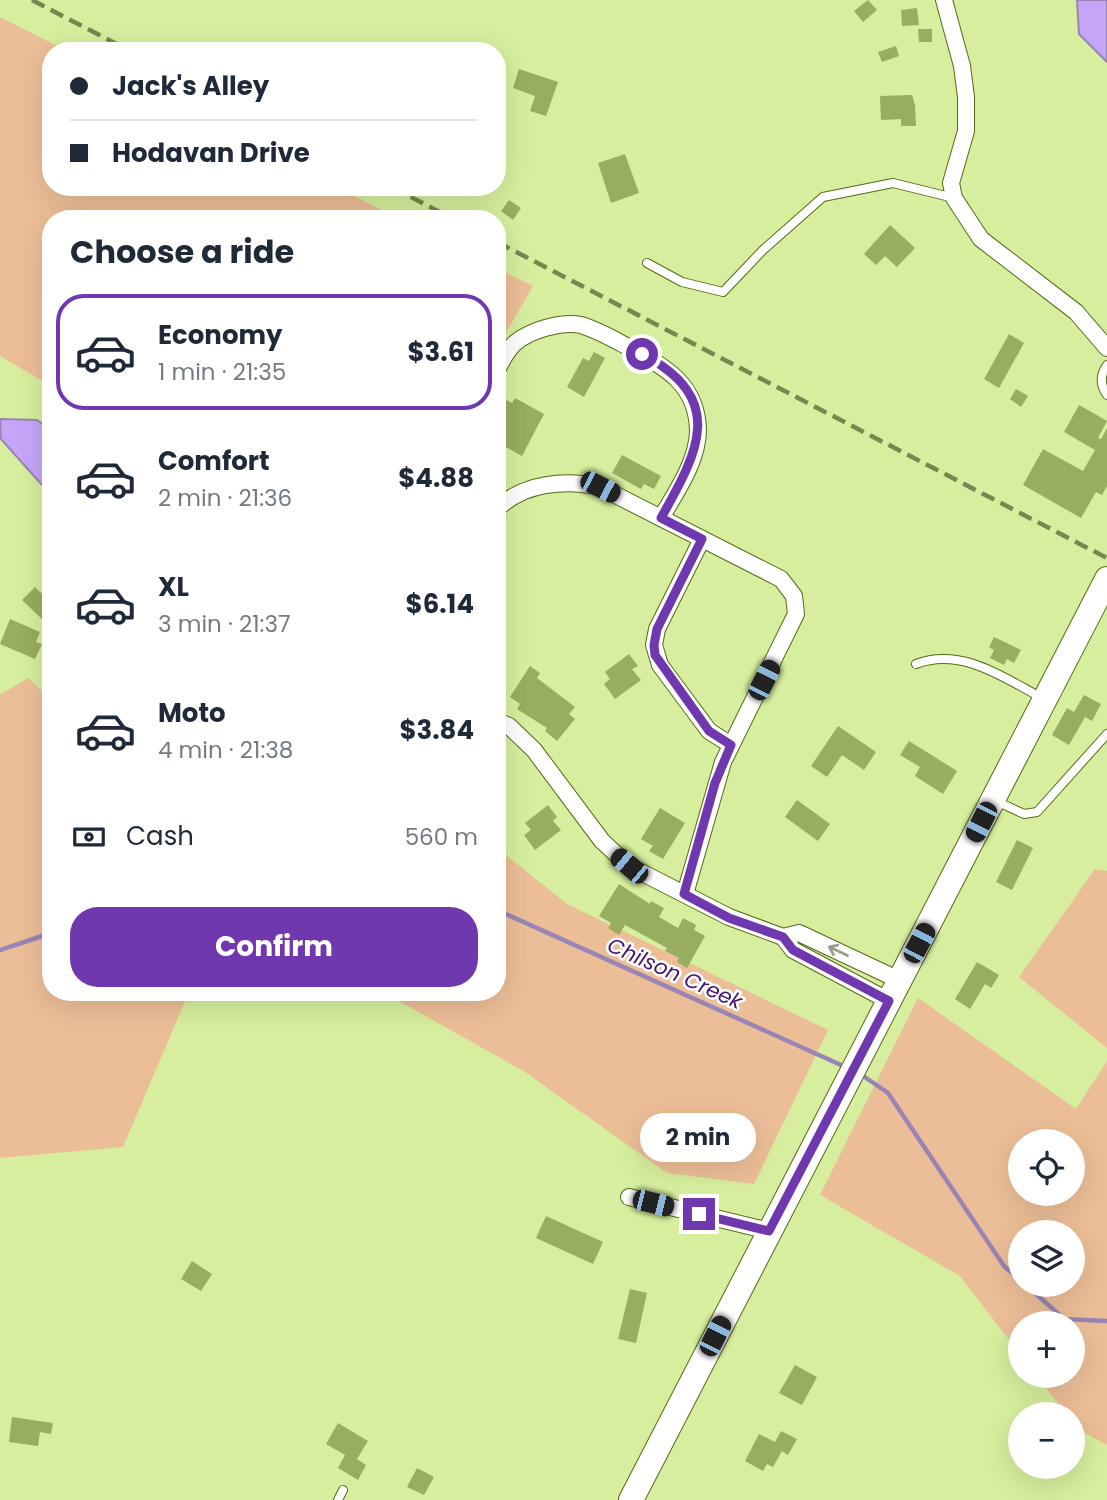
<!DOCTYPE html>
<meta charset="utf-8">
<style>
:root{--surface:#fff;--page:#f2f2f3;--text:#1f2937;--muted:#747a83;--line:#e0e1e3;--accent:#7038ae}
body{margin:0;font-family:Poppins,sans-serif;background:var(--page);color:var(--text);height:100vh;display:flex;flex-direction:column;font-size:26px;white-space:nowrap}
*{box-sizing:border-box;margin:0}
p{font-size:23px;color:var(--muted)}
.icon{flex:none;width:38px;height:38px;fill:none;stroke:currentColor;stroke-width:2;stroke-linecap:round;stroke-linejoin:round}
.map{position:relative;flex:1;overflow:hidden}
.sheet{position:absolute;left:42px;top:210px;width:464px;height:791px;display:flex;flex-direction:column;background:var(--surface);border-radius:28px;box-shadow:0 7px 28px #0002}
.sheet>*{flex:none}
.guide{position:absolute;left:42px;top:42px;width:464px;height:154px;border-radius:28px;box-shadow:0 7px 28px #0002;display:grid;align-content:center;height:154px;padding:0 28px;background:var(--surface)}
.controls{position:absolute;left:1008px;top:1129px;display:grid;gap:14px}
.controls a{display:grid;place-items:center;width:77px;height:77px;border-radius:50%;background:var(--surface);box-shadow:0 7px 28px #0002;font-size:35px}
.end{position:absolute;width:32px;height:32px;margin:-16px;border:9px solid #7038ae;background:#fff;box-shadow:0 0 0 4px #fff}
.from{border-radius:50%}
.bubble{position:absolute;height:49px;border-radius:24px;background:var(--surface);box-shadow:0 7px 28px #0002;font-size:23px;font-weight:700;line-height:49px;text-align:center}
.car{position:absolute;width:21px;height:42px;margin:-21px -10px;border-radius:9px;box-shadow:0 0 5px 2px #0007;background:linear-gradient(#222 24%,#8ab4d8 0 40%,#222 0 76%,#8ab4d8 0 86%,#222 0)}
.guide b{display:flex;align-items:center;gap:24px;height:66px;font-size:26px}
.guide b+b{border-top:2px solid var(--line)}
.guide i{width:18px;height:18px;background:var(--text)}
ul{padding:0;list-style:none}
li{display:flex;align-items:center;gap:21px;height:116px;margin:0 14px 10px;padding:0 14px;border:4px solid transparent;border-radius:28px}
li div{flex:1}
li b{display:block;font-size:26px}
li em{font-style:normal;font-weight:700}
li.active{border-color:var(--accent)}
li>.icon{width:63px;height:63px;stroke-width:1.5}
h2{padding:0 28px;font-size:32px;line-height:84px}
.pay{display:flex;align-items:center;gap:18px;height:77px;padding:0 28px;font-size:26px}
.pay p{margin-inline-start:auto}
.primary-button{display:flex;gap:14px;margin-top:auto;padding:14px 28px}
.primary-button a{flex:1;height:80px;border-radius:28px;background:var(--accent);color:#fff;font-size:28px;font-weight:700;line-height:80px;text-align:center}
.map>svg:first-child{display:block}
.green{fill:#ecbe97;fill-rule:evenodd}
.water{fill:#c5a5f8;stroke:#9985b5;stroke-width:2}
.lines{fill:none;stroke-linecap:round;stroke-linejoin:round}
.stream{stroke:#9985b5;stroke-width:4.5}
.building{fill:#98ad5f}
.service-casing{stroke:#576917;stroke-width:10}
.minor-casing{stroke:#576917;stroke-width:18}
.primary-casing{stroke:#576917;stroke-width:26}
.service{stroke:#fff;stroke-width:8}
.minor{stroke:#fff;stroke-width:16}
.primary{stroke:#fff;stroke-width:24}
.rail{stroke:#778751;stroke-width:4.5;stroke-dasharray:14 7;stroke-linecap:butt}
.oneway{stroke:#989d8c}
.route{stroke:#7038ae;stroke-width:9}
.labels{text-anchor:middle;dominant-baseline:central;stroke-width:5;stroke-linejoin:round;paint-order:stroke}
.water-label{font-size:21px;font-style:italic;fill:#441473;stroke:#fff}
</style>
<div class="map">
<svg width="1107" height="1500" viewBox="0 0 1107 1500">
<rect width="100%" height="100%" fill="#d6ee9d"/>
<g class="green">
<polygon points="0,17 67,51 51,51 51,187 337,187 399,219 51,219 51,386 0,356"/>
<polygon points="497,268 533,286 497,348"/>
<polygon points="28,678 51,699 51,992 189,992 123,1147 0,1158 0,695"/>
<polygon points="497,848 567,904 828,1030 754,1184 667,1173 525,1072 383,992 497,992"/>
<polygon points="1095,869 1107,871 1107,1048 1019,977"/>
<path d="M918,998L1076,1109L1107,1061V1445C1094,1437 1073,1431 1073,1414H1066L1037,1376H1073V1323H1020V1354L960,1276L820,1195ZM1073,1141V1194H1020V1141ZM1073,1232V1284H1020V1232Z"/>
</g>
<g class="water">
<polygon points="1077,0 1107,0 1107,62 1079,34"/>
<polygon points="0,419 37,420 51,430 51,490 41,484 1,439"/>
</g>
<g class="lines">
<g class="stream">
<polyline points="497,910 841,1065"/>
<polyline points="0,950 51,933"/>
<polyline points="859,1073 888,1093 1004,1266 1020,1280"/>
<polyline points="1025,1284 1064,1319 1107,1321"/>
</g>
</g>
<g class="building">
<polygon points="868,0 877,10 863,22 854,11"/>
<polygon points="917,8 919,25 902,26 901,10"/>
<polygon points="918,29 932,29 932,42 919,42"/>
<polygon points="896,46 899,56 882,62 878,52"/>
<polygon points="519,69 558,82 546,116 530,111 535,96 513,88"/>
<polygon points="912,95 915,105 916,126 901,126 901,119 881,120 880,96"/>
<polygon points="625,154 639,193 611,203 598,163"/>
<polygon points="509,200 521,208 513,220 501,211"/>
<polygon points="890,225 915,248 897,267 885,256 876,265 864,254"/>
<polygon points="1009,334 1024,343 999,388 984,379"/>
<polygon points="594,352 605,358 584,397 567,387 583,358 589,361"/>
<polygon points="1016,389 1028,396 1021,407 1010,399"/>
<polygon points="503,398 512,403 515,398 544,414 522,456 497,442 497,408"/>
<polygon points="1079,405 1107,421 1098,438 1101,439 1107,428 1107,486 1102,495 1096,492 1081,518 1023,485 1043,449 1083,471 1095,450 1064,432"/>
<polygon points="622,455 661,476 654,489 644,484 641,489 612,473"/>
<polygon points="51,583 51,616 45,622 22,600 35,587 41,593"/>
<polygon points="10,619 40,632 36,642 42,644 35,659 0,644"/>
<polygon points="994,637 1021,650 1014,663 1007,659 1004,665 990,658 994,650 989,647"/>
<polygon points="629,654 638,666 632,669 641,680 615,699 604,684 610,679 605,672"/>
<polygon points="530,666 540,673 537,678 575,707 569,714 575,719 557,741 545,731 547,728 517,709 520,704 510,697"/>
<polygon points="1084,695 1101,704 1092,721 1085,717 1069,745 1052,735 1067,708 1074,712"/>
<polygon points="838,726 876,752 864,770 842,755 827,777 811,766"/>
<polygon points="909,741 957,771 943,794 915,776 920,767 900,755"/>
<polygon points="797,800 830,824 818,841 785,817"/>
<polygon points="548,805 557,817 553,821 561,830 535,850 524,835 531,830 525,823"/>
<polygon points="660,808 685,823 663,859 649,851 653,846 641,839"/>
<polygon points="1017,840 1033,848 1012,890 996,882"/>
<polygon points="619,884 650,904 651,901 664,908 659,917 678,928 683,918 696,925 694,930 705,936 687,968 677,962 679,958 665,951 667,948 625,925 619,935 608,928 611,923 599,916"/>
<polygon points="977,962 999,975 991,988 985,984 970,1009 955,999"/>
<polygon points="546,1216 603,1242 593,1264 536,1238"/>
<polygon points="192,1261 212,1274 201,1291 181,1279"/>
<polygon points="630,1289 647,1293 636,1343 618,1339"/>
<polygon points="795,1365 817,1377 802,1405 779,1393"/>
<polygon points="12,1417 53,1423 51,1434 40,1432 38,1446 9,1442"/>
<polygon points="338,1423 368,1441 357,1459 366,1465 358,1480 338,1468 345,1455 326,1444"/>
<polygon points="781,1431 797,1439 788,1455 782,1451 773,1467 767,1464 763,1471 745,1461 759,1434 775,1442"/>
<polygon points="417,1468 434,1477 424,1495 407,1487"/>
</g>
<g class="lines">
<g class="service-casing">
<g id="service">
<polyline points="647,263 682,282 723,292 763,250 823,197 893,183 954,198"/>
<path d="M1107,365C1100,375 1100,385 1107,395"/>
<path d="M916,664C961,647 1003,677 1042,698"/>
<polyline points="996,801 1024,814 1037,812 1107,734"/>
<polyline points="338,1500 343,1490"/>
</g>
</g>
<g class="minor-casing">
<g id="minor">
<polyline points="944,0 962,66 966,97 966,131 951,183 954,198 981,239 1076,312 1107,348"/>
<path d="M497,370C502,360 507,350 515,343C530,330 562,321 581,325C598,330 615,340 630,348C666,367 697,385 698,430C698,461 676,492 661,518"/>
<path d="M497,509C523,483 565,479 600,487L781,579L794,596L796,614L723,762L685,894"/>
<polyline points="702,539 657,629 654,645 660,665 709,731 731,745"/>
<polyline points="497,721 509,726 534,750 602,841 629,866 729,917 783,937"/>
<polyline points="889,1001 793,950 783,937 799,933 899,980"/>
<polyline points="629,1197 769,1231"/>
</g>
</g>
<g class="primary-casing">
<polyline id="primary" points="631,1500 1107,579"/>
</g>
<use href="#service" class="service"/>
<use href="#minor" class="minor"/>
<use href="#primary" class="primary"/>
<g class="rail">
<polyline points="32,0 130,51"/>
<polyline points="392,187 453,219"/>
<polyline points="497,242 1107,558"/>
</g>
</g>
<defs><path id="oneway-shaft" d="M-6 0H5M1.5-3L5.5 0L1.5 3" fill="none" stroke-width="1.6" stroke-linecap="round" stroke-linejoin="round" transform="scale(1.75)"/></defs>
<use class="oneway" href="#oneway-shaft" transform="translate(838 951) rotate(-155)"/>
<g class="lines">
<path class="route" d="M642,354C728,399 698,452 661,518L702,539L657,629L654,645L655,655L709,731L731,745L715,783L684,894L729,918L783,937L793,950L889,1001L769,1231L699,1214"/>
</g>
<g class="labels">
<g class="water-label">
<text transform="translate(675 973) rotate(24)">Chilson Creek</text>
</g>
</g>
</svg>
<div class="controls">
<a><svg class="icon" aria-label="locate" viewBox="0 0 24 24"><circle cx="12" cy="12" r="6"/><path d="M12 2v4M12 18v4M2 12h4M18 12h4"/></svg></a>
<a><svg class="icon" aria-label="layers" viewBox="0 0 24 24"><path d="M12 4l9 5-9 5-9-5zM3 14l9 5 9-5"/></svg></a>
<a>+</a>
<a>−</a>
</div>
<i class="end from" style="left:642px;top:354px"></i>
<i class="end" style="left:699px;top:1214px"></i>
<div class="bubble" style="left:640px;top:1113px;width:116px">2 min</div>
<i class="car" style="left:600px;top:487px;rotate:117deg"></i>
<i class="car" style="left:764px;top:680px;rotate:27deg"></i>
<i class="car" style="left:981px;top:822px;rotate:207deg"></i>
<i class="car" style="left:629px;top:866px;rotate:310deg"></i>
<i class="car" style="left:919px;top:943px;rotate:28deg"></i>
<i class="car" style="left:653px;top:1203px;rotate:104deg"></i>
<i class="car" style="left:715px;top:1336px;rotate:27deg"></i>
<div class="guide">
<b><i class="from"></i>Jack's Alley</b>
<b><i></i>Hodavan Drive</b>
</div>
<section class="sheet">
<h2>Choose a ride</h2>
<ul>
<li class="active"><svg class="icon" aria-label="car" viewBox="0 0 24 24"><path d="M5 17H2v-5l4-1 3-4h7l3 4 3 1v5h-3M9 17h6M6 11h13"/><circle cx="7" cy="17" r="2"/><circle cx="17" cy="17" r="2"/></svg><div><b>Economy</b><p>1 min · 21:35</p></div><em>$3.61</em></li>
<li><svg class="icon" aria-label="car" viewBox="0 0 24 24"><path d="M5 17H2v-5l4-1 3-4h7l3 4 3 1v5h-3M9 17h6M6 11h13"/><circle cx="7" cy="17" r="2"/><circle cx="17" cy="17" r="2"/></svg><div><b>Comfort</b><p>2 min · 21:36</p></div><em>$4.88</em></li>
<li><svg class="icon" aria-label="car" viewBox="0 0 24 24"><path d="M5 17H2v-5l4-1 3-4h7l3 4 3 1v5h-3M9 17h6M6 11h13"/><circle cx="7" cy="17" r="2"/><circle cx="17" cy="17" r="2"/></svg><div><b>XL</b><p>3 min · 21:37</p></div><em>$6.14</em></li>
<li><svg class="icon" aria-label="car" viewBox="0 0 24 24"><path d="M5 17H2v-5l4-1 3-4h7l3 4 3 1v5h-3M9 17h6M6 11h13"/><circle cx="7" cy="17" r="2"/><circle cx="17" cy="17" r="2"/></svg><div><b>Moto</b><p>4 min · 21:38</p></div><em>$3.84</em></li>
</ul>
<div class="pay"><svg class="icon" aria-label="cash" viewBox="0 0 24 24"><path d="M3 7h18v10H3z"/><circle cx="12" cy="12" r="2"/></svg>Cash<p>560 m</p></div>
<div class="primary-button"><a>Confirm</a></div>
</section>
</div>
